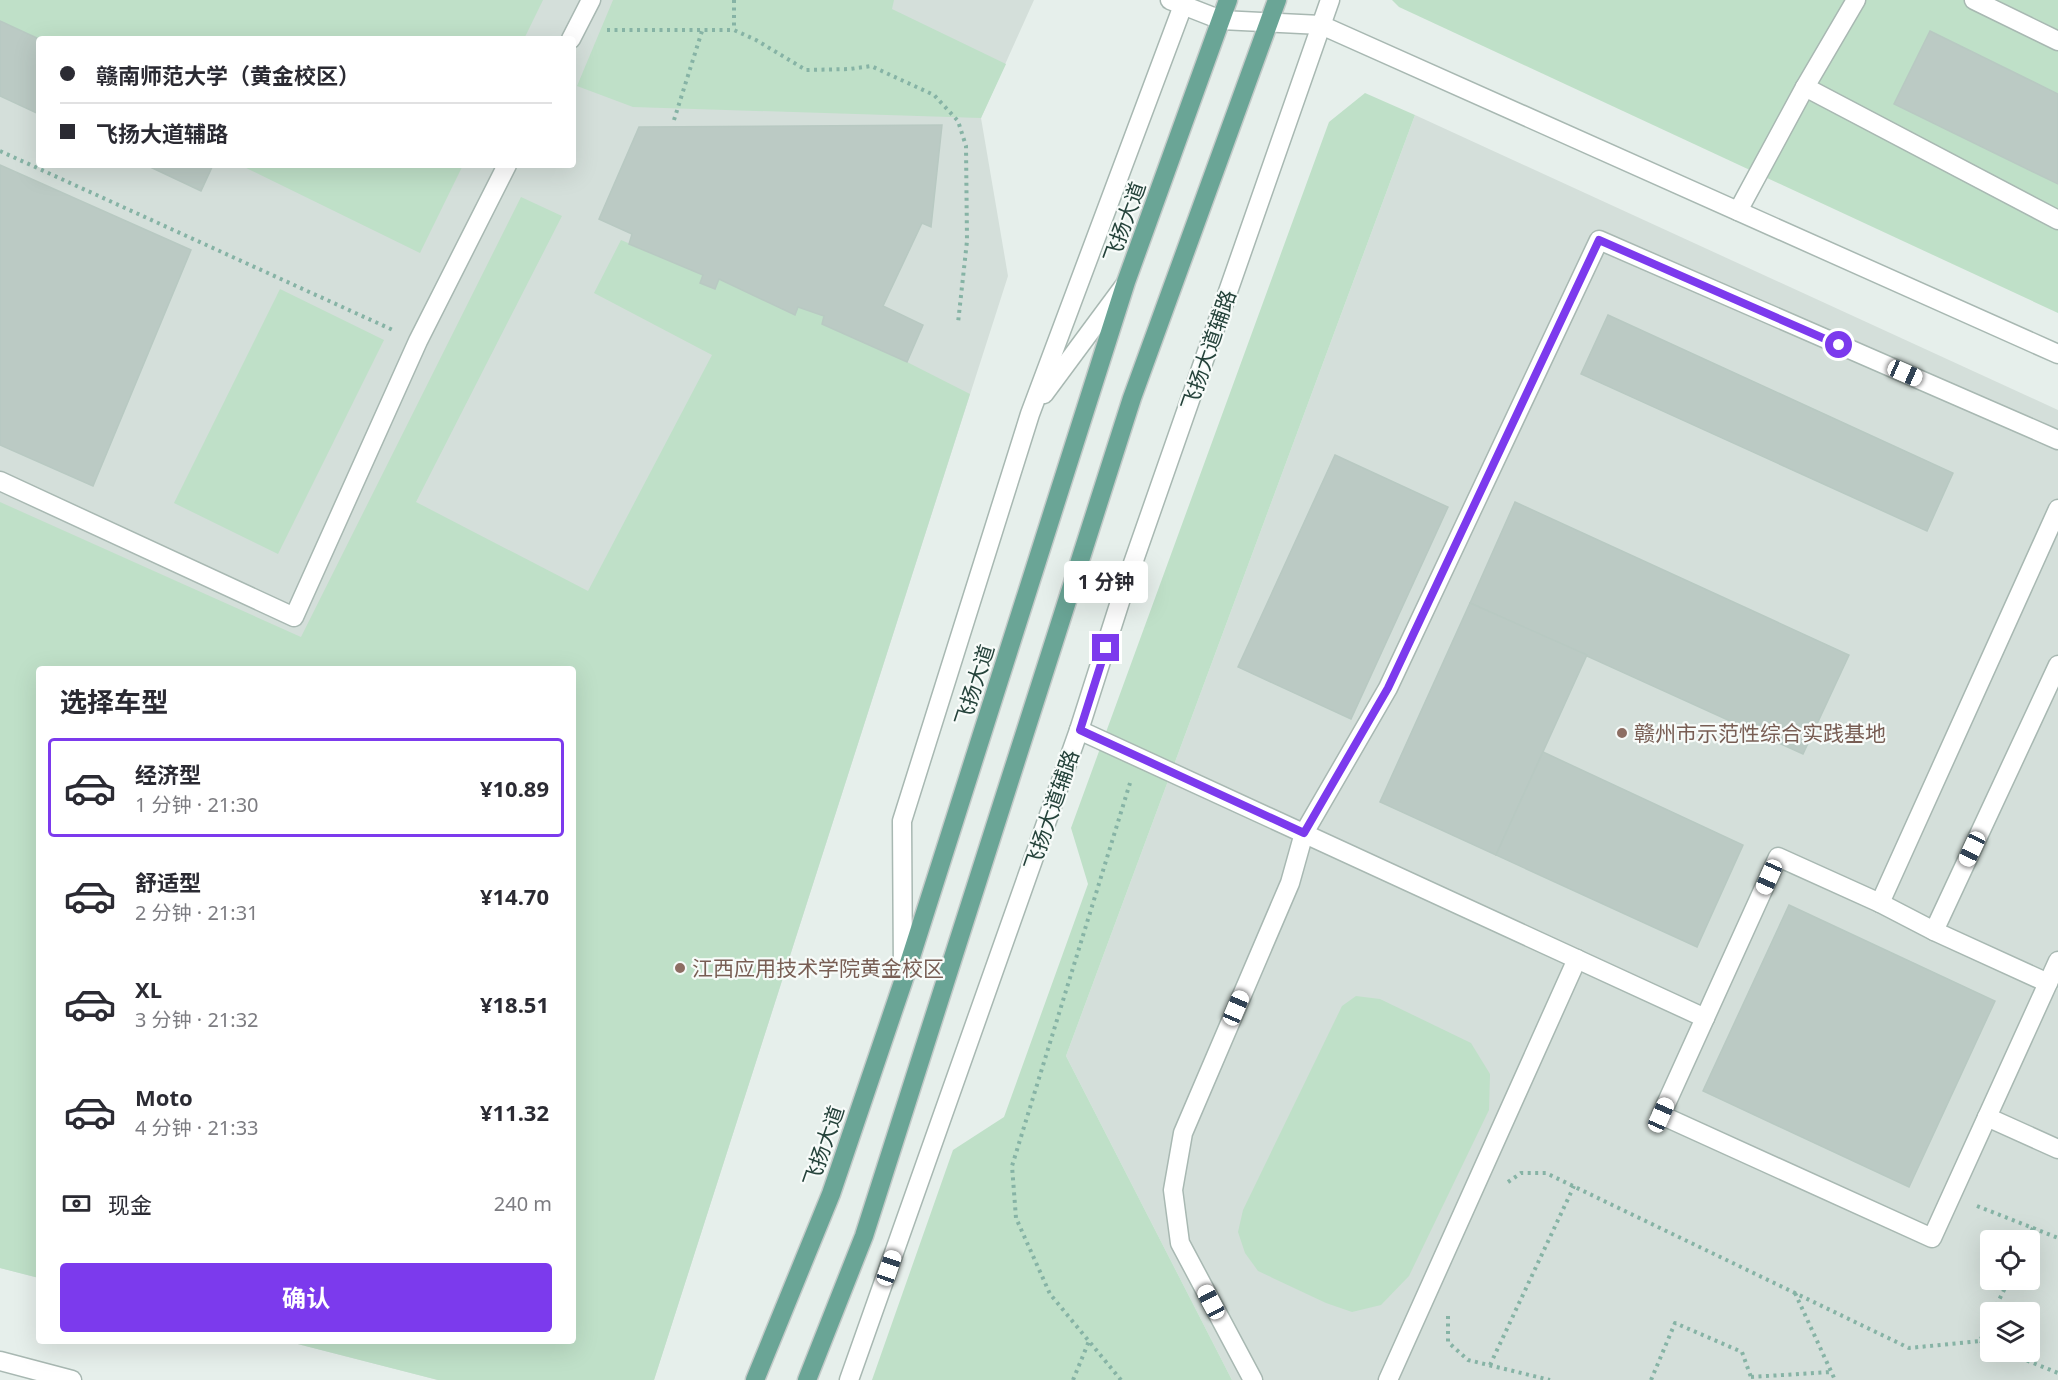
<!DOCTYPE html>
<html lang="zh">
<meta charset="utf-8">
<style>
:root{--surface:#fff;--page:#f7f7f7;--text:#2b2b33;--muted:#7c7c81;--line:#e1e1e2;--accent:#7c3aed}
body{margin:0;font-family:"Noto Sans","Noto Sans SC",sans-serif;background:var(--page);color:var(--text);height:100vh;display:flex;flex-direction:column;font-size:22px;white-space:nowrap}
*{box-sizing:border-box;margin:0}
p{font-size:20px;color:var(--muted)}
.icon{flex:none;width:33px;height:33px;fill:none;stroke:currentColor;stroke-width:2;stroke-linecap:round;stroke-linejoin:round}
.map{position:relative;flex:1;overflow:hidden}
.panel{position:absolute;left:36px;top:666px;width:540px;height:678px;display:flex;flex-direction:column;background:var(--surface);border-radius:6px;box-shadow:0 6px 24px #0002}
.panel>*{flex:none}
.top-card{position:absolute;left:36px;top:36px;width:540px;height:132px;border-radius:6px;box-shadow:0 6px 24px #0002;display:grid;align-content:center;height:132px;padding:0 24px;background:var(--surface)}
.fabs{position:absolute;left:1980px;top:1230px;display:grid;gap:12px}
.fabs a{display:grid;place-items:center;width:60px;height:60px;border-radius:6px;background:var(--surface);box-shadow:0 6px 24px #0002;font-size:30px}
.end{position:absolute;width:27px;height:27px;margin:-14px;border:8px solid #7c3aed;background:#fff;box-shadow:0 0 0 3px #fff}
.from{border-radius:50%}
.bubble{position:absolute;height:42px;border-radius:6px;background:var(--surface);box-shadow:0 6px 24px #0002;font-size:20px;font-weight:700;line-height:42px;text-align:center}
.car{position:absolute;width:18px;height:36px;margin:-18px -9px;border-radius:8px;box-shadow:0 0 4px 2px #0007;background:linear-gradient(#fff 24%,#345 0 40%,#fff 0 76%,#345 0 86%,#fff 0)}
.top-card b{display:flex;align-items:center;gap:21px;height:57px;font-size:22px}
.top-card b+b{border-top:2px solid var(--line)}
.top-card i{width:15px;height:15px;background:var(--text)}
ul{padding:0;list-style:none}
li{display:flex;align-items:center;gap:18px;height:99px;margin:0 12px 9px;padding:0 12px;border:3px solid transparent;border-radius:6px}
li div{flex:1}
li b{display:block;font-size:22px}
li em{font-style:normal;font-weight:700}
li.selected{border-color:var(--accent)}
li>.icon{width:54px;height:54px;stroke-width:1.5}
h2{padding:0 24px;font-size:27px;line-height:72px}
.pay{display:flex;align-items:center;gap:15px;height:66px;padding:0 24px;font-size:22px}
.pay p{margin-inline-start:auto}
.action{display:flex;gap:12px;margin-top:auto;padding:12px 24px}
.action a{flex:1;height:69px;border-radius:6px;background:var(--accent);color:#fff;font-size:24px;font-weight:700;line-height:69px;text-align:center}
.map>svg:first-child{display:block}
.built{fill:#d4dfda;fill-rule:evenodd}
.green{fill:#bfe0c8}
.building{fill:#bbcac4;stroke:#b8c9c2;stroke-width:1.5}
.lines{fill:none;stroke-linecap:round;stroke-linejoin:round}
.minor-casing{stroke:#a8b8b2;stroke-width:21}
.major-casing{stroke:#c2cac8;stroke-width:21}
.path{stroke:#86b3a5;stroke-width:4;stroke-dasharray:3 4.5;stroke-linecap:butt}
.minor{stroke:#fff;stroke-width:18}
.major{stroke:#6aa596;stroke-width:18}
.route{stroke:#7c3aed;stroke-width:8}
.education-dot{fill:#8d6e63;stroke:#f7fbf9;stroke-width:2}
.labels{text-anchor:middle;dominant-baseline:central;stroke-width:4.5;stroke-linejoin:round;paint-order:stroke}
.street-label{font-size:21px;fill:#24423a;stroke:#f7fbf9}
.education-label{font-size:21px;fill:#785e54;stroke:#f7fbf9;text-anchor:start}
</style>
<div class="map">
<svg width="2058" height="1380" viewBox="0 0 2058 1380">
<rect width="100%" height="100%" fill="#e6efeb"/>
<g class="built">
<path d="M0,0H1034L981,118L1008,276L654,1380H438L286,1341H573V669H39V1278L0,1268ZM39,39H573V165H39Z"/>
<path d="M1415,115L2058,410V1380H1232L1066,1056ZM1990,1240H2030V1280H1990ZM1990,1312H2030V1352H1990Z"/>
</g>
<g class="green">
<polygon points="0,0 543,0 524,39 39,39 0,21"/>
<polygon points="613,0 894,0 892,9 1006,64 981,118 633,107 577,86"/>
<polygon points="1392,0 2058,0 2058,313 1399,7"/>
<polygon points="1365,93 1415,115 1066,1056 1232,1380 872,1380 953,1150 1004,1117 1088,884 1071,828 1329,122"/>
<polygon points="240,165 463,165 420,253"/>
<polygon points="521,197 562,216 416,502 588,591 712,355 594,293 621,240 703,275 700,283 715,289 719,279 795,315 798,307 824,316 822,324 907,362 970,394 654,1380 438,1380 286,1341 573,1341 573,669 39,669 39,1278 0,1268 0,502 301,637"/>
<polygon points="280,289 384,340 278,554 174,503"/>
<polygon points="1356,996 1380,999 1471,1043 1490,1074 1489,1110 1409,1276 1381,1305 1352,1312 1326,1303 1258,1271 1245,1253 1238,1232 1243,1210 1342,1006"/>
</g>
<g class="building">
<polygon points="0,21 39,39 39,114 0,96"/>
<polygon points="1930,31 2058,94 2058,184 1894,104"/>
<polygon points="942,125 931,227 922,223 883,306 923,325 907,362 822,324 824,316 798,307 795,315 719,279 715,289 700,283 703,275 629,244 632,234 599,219 639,127"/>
<polygon points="0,165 191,250 93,486 0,445"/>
<polygon points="146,165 213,165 201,191"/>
<polygon points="1608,315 1953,473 1927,531 1581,374"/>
<polygon points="1335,455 1448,507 1351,719 1238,667"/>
<polygon points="1515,502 1849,655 1803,754 1470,603"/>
<polygon points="1470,603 1587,655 1496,855 1380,802"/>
<polygon points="1543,752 1743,845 1697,947 1496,855"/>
<polygon points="1789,905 1995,1001 1909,1187 1703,1091"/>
</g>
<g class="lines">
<g class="minor-casing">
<g id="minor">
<polyline points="1170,0 1221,20 1321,25 2058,354"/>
<polyline points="1974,0 2058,41"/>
<polyline points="571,39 591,0"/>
<polyline points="1805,87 2058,220"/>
<polyline points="1738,211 1805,87 1856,0"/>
<polyline points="1044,394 1124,286"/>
<polyline points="0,481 294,617 418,341 507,165"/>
<polyline points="2058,509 1880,903 1778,857 1661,1115 1932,1238 2048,983 1934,931 2058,665"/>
<polyline points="1079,730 1705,1018"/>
<polyline points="1880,903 1934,931"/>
<polyline points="903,976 902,821 1030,414 1185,0"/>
<polyline points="2048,983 2058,961"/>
<polyline points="1987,1117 2058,1149"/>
<polyline points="0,1361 72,1380"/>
<polyline points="849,1380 1079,730 1125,586 1330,0"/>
<polyline points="1253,1380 1180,1243 1173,1190 1183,1133 1290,883 1304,833 1388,688 1599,240 2058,440"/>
<polyline points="1388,1380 1577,959"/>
</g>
</g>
<g class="major-casing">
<g id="major">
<polyline points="755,1380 831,1194 903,982 1126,282 1228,0"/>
<polyline points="807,1380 864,1236 1132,398 1277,0"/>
</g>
</g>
<g class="path">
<polyline points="734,0 734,30"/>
<polyline points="607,30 734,30 756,40 806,70 850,69 871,66 934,95 958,121 966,146 967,241 958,323"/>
<polyline points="674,120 702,31"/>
<polyline points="0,151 395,331"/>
<polyline points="1508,1182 1521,1173 1546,1173 1909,1348 1980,1341 1990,1319"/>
<polyline points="1977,1206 2033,1228 2027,1240"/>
<polyline points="2033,1228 2058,1238"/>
<polyline points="1795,1293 1835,1380"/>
<polyline points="1993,1312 2009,1280"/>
<polyline points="1448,1316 1448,1342 1468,1360 1550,1380"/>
<polyline points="1980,1341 1990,1345"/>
<polyline points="2006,1352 2058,1373"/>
<polyline points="1490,1365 1574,1186"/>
<polyline points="1751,1377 1831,1372"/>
<polyline points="1073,1380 1089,1341"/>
<polyline points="1121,1380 1050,1294 1016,1218 1012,1166 1130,783"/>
<polyline points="1651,1380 1675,1323 1742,1352 1752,1380"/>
</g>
<use href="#minor" class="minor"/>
<use href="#major" class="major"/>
</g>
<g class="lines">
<polyline class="route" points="1106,648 1080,730 1304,833 1388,688 1599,240 1839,345"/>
</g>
<g class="education-dot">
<circle cx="1622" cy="733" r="6"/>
<circle cx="680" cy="968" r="6"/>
</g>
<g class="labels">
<g class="street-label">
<text transform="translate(1124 222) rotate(-70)">飞扬大道</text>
<text transform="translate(1208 350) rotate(-71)">飞扬大道辅路</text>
<text transform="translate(974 685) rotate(-72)">飞扬大道</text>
<text transform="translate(1051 810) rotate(-71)">飞扬大道辅路</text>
<text transform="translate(823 1146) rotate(-71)">飞扬大道</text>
</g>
<g class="education-label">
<text x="1634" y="733">赣州市示范性综合实践基地</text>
<text x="692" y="968">江西应用技术学院黄金校区</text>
</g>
</g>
</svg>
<div class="fabs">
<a><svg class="icon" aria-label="locate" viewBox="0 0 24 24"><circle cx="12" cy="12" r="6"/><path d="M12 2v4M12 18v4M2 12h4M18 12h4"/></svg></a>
<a><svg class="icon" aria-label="layers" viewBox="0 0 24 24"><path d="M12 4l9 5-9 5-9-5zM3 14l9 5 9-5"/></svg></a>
</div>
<i class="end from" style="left:1839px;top:345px"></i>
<i class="end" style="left:1106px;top:648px"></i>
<div class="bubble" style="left:1064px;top:561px;width:84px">1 分钟</div>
<i class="car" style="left:1905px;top:373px;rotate:114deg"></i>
<i class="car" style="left:1972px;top:849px;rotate:205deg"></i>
<i class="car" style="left:1769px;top:877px;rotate:204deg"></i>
<i class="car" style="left:1236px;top:1008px;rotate:23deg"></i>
<i class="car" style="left:1661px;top:1115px;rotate:24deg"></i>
<i class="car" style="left:889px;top:1268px;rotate:19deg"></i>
<i class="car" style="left:1211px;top:1302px;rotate:332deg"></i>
<div class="top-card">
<b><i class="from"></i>赣南师范大学（黄金校区）</b>
<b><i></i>飞扬大道辅路</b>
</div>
<section class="panel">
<h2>选择车型</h2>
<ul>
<li class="selected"><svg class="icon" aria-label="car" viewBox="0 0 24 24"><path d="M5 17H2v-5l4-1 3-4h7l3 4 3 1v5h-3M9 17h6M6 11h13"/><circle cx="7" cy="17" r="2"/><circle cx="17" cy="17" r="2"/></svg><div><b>经济型</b><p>1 分钟 · 21:30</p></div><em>¥10.89</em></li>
<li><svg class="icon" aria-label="car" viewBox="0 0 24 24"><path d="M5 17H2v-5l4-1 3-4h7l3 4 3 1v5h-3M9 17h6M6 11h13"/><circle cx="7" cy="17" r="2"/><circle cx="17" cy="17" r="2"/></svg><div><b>舒适型</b><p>2 分钟 · 21:31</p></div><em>¥14.70</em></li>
<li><svg class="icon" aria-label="car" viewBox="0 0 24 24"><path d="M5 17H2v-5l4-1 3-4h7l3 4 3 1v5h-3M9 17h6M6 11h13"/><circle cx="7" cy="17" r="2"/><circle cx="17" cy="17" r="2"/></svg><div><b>XL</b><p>3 分钟 · 21:32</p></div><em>¥18.51</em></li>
<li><svg class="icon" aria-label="car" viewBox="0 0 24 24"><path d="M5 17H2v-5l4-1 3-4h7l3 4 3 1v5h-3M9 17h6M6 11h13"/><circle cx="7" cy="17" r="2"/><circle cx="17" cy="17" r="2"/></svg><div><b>Moto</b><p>4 分钟 · 21:33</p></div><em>¥11.32</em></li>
</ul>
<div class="pay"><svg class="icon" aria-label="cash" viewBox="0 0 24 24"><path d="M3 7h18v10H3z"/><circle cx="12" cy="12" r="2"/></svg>现金<p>240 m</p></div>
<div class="action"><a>确认</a></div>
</section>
</div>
